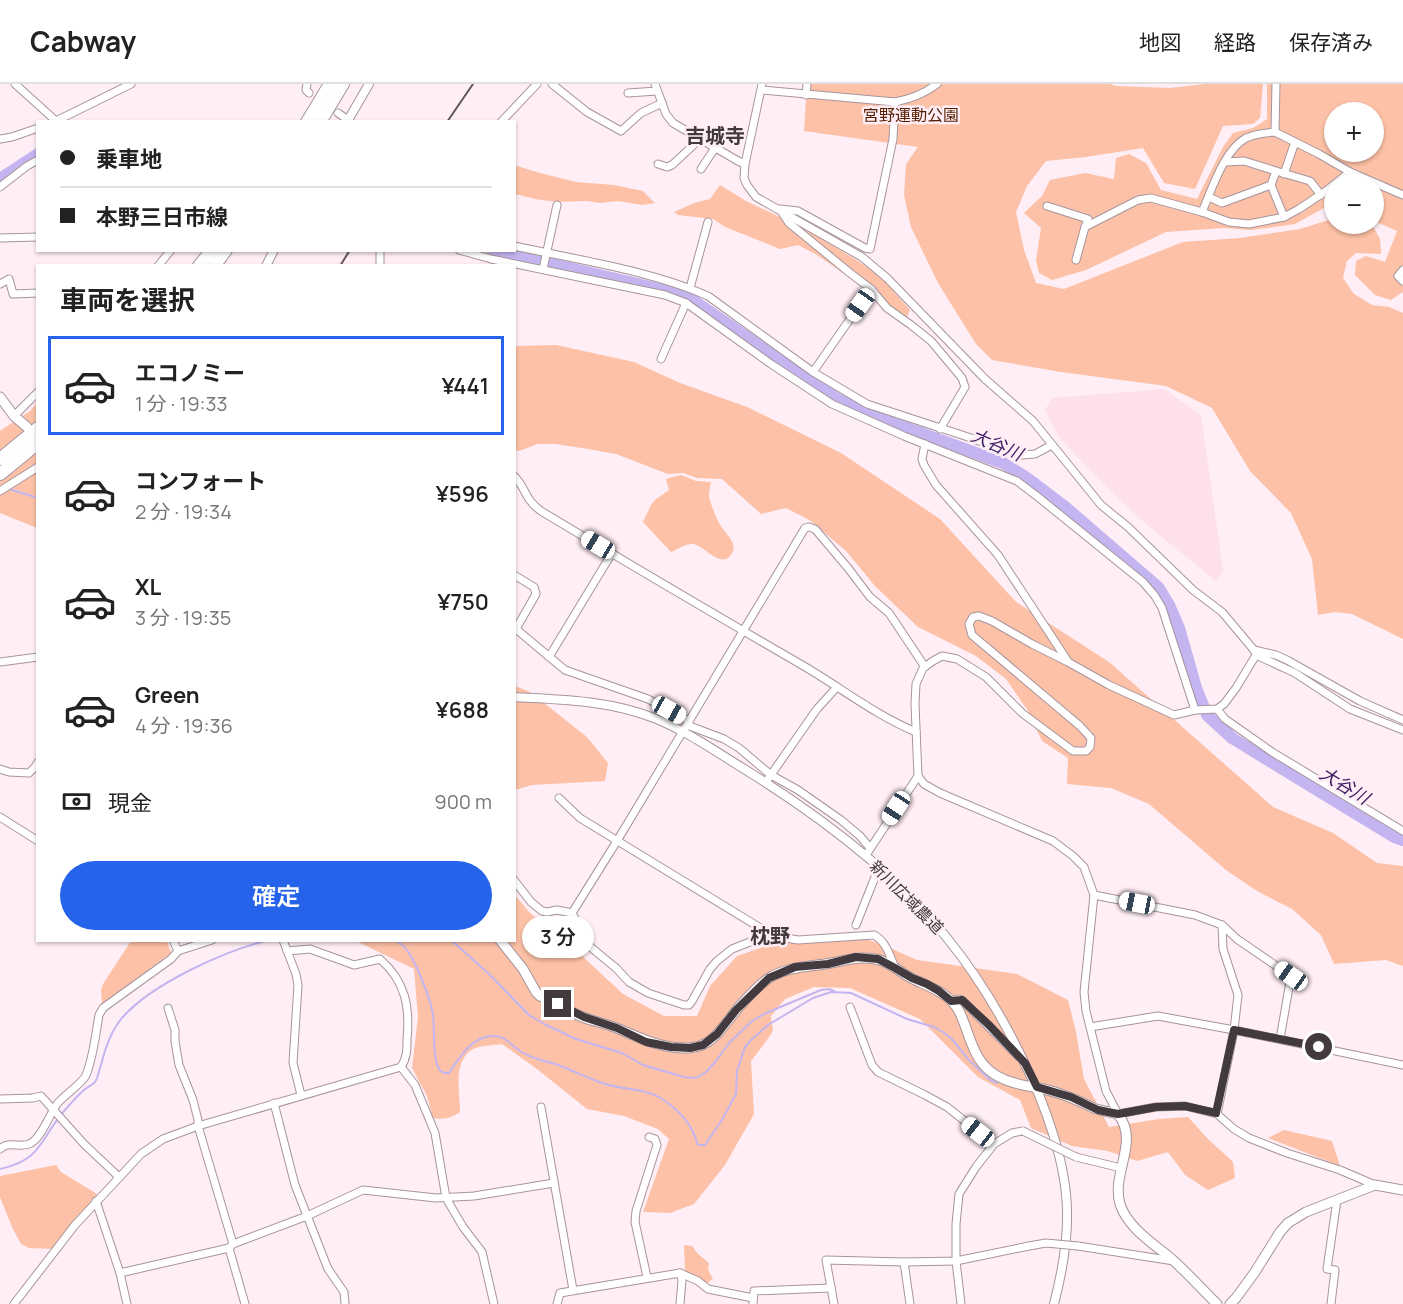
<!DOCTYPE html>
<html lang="ja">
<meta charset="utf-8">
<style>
:root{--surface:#fff;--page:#f2f2f2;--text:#222;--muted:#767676;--line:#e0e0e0;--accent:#2563eb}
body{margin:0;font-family:Manrope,"Noto Sans JP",sans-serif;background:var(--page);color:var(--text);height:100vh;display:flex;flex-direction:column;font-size:22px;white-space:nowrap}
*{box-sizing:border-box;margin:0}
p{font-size:20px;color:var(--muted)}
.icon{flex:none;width:33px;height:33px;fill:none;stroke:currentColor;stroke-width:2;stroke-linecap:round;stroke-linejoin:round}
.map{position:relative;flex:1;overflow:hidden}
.side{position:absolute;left:36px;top:180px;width:480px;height:678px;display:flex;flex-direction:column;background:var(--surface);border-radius:0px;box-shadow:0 2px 4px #0004}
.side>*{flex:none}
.hud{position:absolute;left:36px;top:36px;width:480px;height:132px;border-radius:0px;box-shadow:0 2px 4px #0004;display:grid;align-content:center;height:132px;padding:0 24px;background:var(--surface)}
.controls{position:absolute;left:1324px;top:18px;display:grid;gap:12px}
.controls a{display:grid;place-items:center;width:60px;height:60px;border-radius:50%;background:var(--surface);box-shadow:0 2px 4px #0004;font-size:30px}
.end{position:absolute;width:27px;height:27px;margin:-14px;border:8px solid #423a3e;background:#fff;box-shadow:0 0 0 3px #fff}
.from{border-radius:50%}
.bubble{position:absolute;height:42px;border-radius:21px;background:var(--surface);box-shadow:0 2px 4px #0004;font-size:20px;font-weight:600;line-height:42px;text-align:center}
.car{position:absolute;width:18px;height:36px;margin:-18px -9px;border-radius:8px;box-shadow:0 0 4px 2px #0007;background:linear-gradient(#fff 24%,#345 0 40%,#fff 0 76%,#345 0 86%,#fff 0)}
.hud b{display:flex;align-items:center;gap:21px;height:57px;font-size:22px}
.hud b+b{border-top:2px solid var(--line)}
.hud i{width:15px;height:15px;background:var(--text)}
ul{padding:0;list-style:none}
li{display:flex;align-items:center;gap:18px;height:99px;margin:0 12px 9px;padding:0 12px;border:3px solid transparent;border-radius:0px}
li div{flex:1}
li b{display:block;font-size:22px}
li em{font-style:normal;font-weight:600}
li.selected{border-color:var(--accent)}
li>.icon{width:54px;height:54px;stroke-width:1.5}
h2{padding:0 24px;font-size:27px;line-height:72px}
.pay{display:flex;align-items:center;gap:15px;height:66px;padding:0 24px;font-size:22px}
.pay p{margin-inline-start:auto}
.button{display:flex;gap:12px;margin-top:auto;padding:12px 24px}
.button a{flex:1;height:69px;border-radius:36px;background:var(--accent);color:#fff;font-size:24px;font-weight:600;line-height:69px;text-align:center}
header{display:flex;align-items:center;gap:36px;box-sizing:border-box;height:84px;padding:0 30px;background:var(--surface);border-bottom:2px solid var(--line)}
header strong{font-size:28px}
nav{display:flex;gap:33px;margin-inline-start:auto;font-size:21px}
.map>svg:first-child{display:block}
.built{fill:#fde0ec}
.green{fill:#fcc1a6;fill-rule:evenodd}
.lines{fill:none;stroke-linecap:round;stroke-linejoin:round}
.stream{stroke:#c4b5f1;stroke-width:2}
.river{stroke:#c4b5f1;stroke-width:12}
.minor-casing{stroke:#a7949c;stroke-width:9}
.tertiary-casing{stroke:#a7949c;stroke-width:10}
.secondary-casing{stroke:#a7949c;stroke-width:11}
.motorway-casing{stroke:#a7949c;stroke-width:14}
.minor{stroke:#fff;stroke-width:7}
.tertiary{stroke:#fff;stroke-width:8}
.secondary{stroke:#fff;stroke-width:9}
.motorway{stroke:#fff;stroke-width:12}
.rail{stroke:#61575c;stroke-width:2}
.minor-bridge-casing{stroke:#a7949c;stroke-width:9;stroke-linecap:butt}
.minor-bridge{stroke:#fff;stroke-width:7}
.route{stroke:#423a3e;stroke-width:8}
.labels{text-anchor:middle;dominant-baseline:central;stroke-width:5;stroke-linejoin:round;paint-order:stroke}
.park-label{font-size:16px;fill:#551d00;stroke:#ffeef5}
.street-label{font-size:16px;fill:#423a3e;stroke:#ffeef5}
.water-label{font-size:18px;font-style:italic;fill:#371d62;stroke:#ffeef5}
.quarter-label{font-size:20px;font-weight:bold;fill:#423a3e;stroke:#ffeef5}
</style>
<header>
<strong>Cabway</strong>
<nav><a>地図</a><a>経路</a><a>保存済み</a></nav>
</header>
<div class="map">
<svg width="1403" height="1220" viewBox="0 0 1403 1220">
<rect width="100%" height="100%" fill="#ffeef5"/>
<polygon class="built" points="1164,305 1201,331 1223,487 1216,497 1140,435 1090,386 1059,353 1045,326 1052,314"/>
<g class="green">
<polygon points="807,0 1110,0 1116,2 1170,4 1205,0 1263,0 1260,34 1253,40 1223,42 1195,105 1164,99 1143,64 1086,73 1046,77 1027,102 1016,128 1024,166 1036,199 1064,205 1183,158 1240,154 1300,145 1335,134 1335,140 1361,140 1374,144 1380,155 1381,170 1356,169 1347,177 1343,194 1354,210 1372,221 1389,223 1403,229 1403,555 1352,530 1335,528 1318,531 1312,475 1291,429 1250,387 1212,324 1166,302 1061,288 992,276 976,260 938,199 911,143 904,111 906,80 918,63 804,47"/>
<path d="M1267,0H1403V208L1391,216L1375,211L1355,191L1356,177L1366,172L1385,178L1397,147L1374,137V100H1335V122L1331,120L1295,140L1251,146L1224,144L1166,148L1086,186L1052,196L1039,189L1036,176L1041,144L1024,129L1042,112L1050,96L1085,89L1114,95L1116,74L1129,70L1146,79L1161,106L1197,115L1223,63L1233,49L1253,44L1267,35ZM1335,28H1374V68H1335Z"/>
<polygon points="514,81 540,89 576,98 614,101 643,107 655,119 642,121 618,117 600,119 587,117 557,118 535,115 515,110"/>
<polygon points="720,101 746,117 807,146 858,177 881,193 910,226 907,233 817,171 798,161 780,165 725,143 713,135 678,131 674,128 694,119 710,115"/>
<polygon points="556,261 634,278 680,299 747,323 841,369 940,435 1016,518 1109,578 1273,723 1333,749 1377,779 1403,782 1403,882 1386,876 1334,880 1321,851 1292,825 1257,807 1226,786 1149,720 1111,704 1067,700 1068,674 1042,657 1028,627 1006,595 976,572 918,543 875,502 847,468 811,437 786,424 761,430 722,395 697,394 683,389 668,390 616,370 588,365 556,360 538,360 519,367 515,366 514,262"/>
<polygon points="37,319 37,444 0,429 0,347 30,327"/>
<path d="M681,391L696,397L711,398C710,402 709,408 709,412C710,418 716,434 719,439C724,449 741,460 730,472C719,484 704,461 693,460C686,459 678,465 671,468L643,438L651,421L655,416L669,406L666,395Z"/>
<polygon points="515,602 530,608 587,653 608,679 605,697 532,701 515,706"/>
<path d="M515,811L529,828L568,859L623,910L664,932H697L710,902L737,872L766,862L798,855L852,852L879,859L917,876L1017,890L1068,916L1076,948L1084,995L1109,1043L1159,1035L1188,1033L1208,1055L1233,1078L1235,1094L1208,1106L1185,1091L1168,1068L1137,1077L1108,1067L1072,1062L1031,1044L1020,1016L978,993L920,935L850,904L814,903L785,915L771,932L773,947L765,959L751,977L754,1030L725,1081L694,1120L670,1129L643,1128L669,1055L658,1045L624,1032L587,1025L537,985L502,960C494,961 479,962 473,965C452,977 460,1008 460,1028C452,1034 443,1036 433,1034L427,1012L412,984L418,933L414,885L356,857L514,856Z"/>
<polygon points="131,857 167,857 171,869 102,920 101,906 103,900"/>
<polygon points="1284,1046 1332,1057 1340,1082 1268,1054"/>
<polygon points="56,1081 61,1088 97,1110 54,1165 29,1164 21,1160 12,1143 0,1113 0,1092"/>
<polygon points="684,1161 692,1162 698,1170 709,1179 708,1186 713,1195 707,1199 685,1187"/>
</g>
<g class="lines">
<g class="stream">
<polyline points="9,405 38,414"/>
<path d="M395,856C398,858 401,859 403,862C414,871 431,916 433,931C435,947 432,969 438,983C441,989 443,989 449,989C459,974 472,952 493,952C504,951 511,961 520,967C526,971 534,974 541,976C546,978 553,979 558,981C574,987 589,995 605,1000C624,1006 645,1004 662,1015C680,1027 692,1040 698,1061H705L722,1036L736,1010L737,987L745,963L751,956L768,941L813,914L831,908L851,909L907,935L934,943L943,948L951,954L968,975L990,996L997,999"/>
<polyline points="451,856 489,890 529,931 546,941 576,955 622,969 643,981 684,993 696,994 706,988 716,977 729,959 752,937 766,929 821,906 829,905 834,907"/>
<path d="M0,1085C43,1076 40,1054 65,1026C71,1019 77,1012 84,1006C87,1003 93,1001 95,998C98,994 99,986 101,981C105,964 110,949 121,935C151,900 224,867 269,856"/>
</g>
<g class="river">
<polyline points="0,95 38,70"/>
<polyline points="492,166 659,205 691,215 836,314 877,333 1003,379 1027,394 1064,422 1158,503 1169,521 1179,544 1196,604 1207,631 1232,654 1394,753 1403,756"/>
</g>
<g class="minor-casing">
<g id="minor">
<polyline points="15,0 56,37"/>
<polyline points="307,0 306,6 309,9"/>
<polyline points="552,0 587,28 621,47 641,29 662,19"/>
<polyline points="655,0 666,30 673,39 738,77 745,80"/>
<polyline points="762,0 745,80 744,94 747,101 756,113 862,173 887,194 985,295 1033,337 1101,421 1128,443 1193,506 1222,528 1254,566 1256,571 1295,589 1350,625 1403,646"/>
<polyline points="1276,0 1275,48 1319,70 1350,88"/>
<path d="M762,6L895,18C911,15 924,10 937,0"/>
<polyline points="628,9 657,7"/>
<polyline points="806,11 807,0"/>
<polyline points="338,29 348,36"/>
<polyline points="54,38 131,0"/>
<polyline points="501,38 537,0"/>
<polyline points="0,55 12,53 38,44"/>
<polyline points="1225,78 1244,77 1276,87"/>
<polyline points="658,80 667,83 672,81 700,55"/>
<polyline points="701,85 715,64"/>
<polyline points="1284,90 1295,58"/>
<polyline points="1271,101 1284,133"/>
<polyline points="0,103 27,82 38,76"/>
<polyline points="1209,113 1222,119 1271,101 1276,87 1310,97 1321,111"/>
<polyline points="1047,122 1088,135 1085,143"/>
<polyline points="780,125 798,127 865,164 870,165 893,55 895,18"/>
<path d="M1202,128C1212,105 1224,66 1246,54C1255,50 1265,49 1275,48"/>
<polyline points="783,130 789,139 850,189 871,205 887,224 911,241 931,257 962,294 965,303 940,345"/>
<polyline points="0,154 38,153"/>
<path d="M514,162C578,176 649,186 708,212L813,288L867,320L971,354L1009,368L1022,371L1035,370L1052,361"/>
<polyline points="380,166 380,182"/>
<polyline points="459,166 491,175 665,211 686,219 771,280 832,320 904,352 1017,397 1038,413 1143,498 1155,512 1162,524 1195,626"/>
<polyline points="1076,176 1085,143 1138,116 1151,114 1202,128 1229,138 1249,140 1284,133 1299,125 1326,107 1350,88 1403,111"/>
<polyline points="158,182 171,166"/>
<polyline points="543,185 557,121"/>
<polyline points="1403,186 1398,192 1403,197"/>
<polyline points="0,200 9,195 13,210 38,209"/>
<polyline points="690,204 708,138"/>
<polyline points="661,275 686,219"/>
<polyline points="813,288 871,205"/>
<polyline points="14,332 38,308"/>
<polyline points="925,360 922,375 924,381 936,401 998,471 1067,576"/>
<path d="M514,392C527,405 524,415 541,427C627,479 714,530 802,581C840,603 875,631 916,648"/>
<polyline points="0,407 38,383"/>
<polyline points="514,491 534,503 536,510 516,545"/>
<polyline points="514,547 516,545 565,586 648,615 689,637"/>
<polyline points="1254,566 1276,571 1287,576 1360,617 1403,636"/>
<polyline points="1256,571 1236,604 1224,620 1217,625 1195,626 1174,631 1109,601 1068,578 1032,560 992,537 979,532 973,533 969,540 972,551 1080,642 1091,654 1090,663 1086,667 1073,667 1022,629 986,593 957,575 942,572 933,577 923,584 916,600 915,620 918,692 924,700 940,709 1053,757 1073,772 1084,783 1094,811 1084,908 1086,927 1106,1007 1118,1030 1156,1023 1185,1022 1217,1030 1234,1045 1249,1054 1287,1069 1340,1086 1375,1101"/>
<polyline points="549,573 612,469"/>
<polyline points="0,578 38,573"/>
<polyline points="1217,625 1225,635 1272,668 1403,747"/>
<polyline points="687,641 724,655 739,664 771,691 798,706 841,736 860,752 870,764"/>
<polyline points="0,685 9,688 29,689 35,683 38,678"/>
<polyline points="768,695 817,625 837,603"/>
<path d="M559,714L580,734L767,848L780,853L798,856L874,851C886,857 890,872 895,884"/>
<polyline points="0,733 38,757"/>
<polyline points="868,768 918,692"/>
<polyline points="514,796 531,818 542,827 547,828 557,826 572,829"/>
<polyline points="1094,811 1195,831 1222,841 1237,855 1291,892 1280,955"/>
<polyline points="856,841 879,783"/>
<polyline points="767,848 755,856 732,865 717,877 710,885 692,917 689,921 684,921 648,909 629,898 616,884 588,861 581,853 577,838 572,829 617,757 805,444 809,443 815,445 848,484 870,513 889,529 925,583"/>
<polyline points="173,856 178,867"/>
<polyline points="283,856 296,890 298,901 293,979 301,1011"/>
<polyline points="951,917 959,915 962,916 1019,973"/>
<polyline points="850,923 872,981 878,988 925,1011 947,1023 994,1060"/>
<polyline points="168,924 175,946 175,957 179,981 193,1016 198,1036 198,1042 233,1160"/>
<polyline points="1090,943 1158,932 1234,946 1403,981"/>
<polyline points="401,983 415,1001 435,1049 446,1114 463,1143 482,1168 494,1220"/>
<polyline points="0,1015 33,1014 41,1012 84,1060 119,1093"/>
<polyline points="274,1019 295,1101 328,1185 344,1208 345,1220"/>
<polyline points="541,1023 573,1206"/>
<polyline points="1217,1030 1234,946 1238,911 1223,865 1222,841"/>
<path d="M0,1065C9,1056 21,1065 31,1059C42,1053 49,1031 57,1020C64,1011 83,999 86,991C93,975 96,948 99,931L103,924L171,875L178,867L212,856"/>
<polyline points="1076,1073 1121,1084"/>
<polyline points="96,1117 120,1189 127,1220"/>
<polyline points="1078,1162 1174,1177"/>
<polyline points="229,1164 245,1220"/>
<polyline points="904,1178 910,1220"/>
<polyline points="120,1189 229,1164 233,1160 307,1132 363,1106 436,1114 474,1112 554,1099"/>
<polyline points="680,1189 698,1197 708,1205 753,1214"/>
<polyline points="647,1193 635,1138 636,1127 657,1061 655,1055 649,1053"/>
<path d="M14,1220L75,1141L141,1070L163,1055L198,1042L401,983C407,974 407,966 407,956C410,923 406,898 380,875L354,881L310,865L287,867"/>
<polyline points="557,1220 560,1209 680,1189 682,1196 680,1220"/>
<polyline points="753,1220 754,1207 831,1204"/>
<polyline points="834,1220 826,1176 904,1178 956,1177 1029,1162"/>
<polyline points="961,1220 956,1177 956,1140 959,1110 976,1083 994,1060 1012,1049 1023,1047"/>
<polyline points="1331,1220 1335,1186 1327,1185 1337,1116"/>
</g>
</g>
<g class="tertiary-casing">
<g id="tertiary">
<polyline points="347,38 369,0"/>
<polyline points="266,182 274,166"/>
<path d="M514,613C563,616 607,616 654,634C687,647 718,669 749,688C821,733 894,787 947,854C978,892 1003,934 1024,978C1045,1020 1066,1078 1067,1126C1068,1158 1062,1189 1054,1220"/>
</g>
</g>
<g class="secondary-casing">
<g id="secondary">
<polyline points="0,313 14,332 27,343"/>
<path d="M500,856L523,885L536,908L540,912C555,919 569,928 585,934C596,938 608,940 619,945C642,955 663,965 689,964C692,963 699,963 702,961C715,956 725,940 734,929C740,921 761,899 769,894C789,882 810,883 831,879C848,876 857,872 875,875C889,877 900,888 911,894C929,903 948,908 959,927C969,947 972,973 990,987C1010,1003 1035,1001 1058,1009C1071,1013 1083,1019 1096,1025C1103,1027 1111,1028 1118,1030C1140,1058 1111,1089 1120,1120C1128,1145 1156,1161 1174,1177C1189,1191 1203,1206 1217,1220"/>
<polyline points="1230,1220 1236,1214 1255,1188 1280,1148 1288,1139 1306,1128 1375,1101 1403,1106"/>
</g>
</g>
<g class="motorway-casing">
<g id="motorway">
<polyline points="307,38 330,0"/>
<polyline points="320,38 343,0"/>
<polyline points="199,182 212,166"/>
<polyline points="214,182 226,166"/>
<polyline points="0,375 38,344"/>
<polyline points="0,390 38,359"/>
</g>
</g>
<use href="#minor" class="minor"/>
<use href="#tertiary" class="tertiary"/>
<use href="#secondary" class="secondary"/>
<use href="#motorway" class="motorway"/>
<g class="rail">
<polyline points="447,38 473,0"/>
<polyline points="340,182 350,166"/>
</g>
<g class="minor-bridge-casing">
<g id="minor-bridge">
<polyline points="1023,1047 1076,1073"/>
<polyline points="1029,1162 1046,1159 1078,1162"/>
</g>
</g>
<use href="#minor-bridge" class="minor-bridge"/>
</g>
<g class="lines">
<polyline class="route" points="558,920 584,933 617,944 646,958 671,963 690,964 703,961 717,950 736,926 769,894 795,883 828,880 856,873 878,875 895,884 912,894 927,900 939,907 951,917 962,916 989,941 1025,979 1037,1003 1071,1013 1098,1026 1118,1030 1156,1023 1185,1022 1216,1029 1234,946 1319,963"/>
</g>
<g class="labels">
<g class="park-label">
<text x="911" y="31">宮野運動公園</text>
</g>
<g class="street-label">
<text transform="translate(907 813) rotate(45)">新川広域農道</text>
</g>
<g class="water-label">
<text transform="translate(997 360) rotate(23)">大谷川</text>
<text transform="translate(1345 701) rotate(31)">大谷川</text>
</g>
<g class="quarter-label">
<text x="715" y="51">吉城寺</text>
<text x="770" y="851">枕野</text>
</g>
</g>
</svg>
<div class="controls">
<a>+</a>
<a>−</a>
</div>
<i class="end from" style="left:1319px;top:963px"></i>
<i class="end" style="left:558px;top:920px"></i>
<div class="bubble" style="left:522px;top:832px;width:72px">3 分</div>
<i class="car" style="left:860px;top:221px;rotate:215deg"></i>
<i class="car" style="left:598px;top:461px;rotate:301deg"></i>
<i class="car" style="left:669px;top:626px;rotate:119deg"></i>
<i class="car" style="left:896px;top:724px;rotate:213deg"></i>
<i class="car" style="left:1137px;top:819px;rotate:281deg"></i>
<i class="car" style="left:1291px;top:892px;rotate:305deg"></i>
<i class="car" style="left:978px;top:1048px;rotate:308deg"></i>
<div class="hud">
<b><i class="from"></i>乗車地</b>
<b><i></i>本野三日市線</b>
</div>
<section class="side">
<h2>車両を選択</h2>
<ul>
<li class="selected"><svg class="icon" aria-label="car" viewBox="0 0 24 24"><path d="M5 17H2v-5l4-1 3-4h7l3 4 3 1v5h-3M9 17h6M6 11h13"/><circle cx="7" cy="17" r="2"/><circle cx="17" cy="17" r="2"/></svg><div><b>エコノミー</b><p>1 分 · 19:33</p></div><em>¥441</em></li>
<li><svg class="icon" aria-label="car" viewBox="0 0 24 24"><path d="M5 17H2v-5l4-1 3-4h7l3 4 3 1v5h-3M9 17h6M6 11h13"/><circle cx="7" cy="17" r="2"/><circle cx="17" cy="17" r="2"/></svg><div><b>コンフォート</b><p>2 分 · 19:34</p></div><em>¥596</em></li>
<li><svg class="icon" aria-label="car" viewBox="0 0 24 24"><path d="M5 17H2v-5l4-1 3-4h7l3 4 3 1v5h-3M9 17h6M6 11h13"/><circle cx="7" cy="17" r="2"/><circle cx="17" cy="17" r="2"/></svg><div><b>XL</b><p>3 分 · 19:35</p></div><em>¥750</em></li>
<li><svg class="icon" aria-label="car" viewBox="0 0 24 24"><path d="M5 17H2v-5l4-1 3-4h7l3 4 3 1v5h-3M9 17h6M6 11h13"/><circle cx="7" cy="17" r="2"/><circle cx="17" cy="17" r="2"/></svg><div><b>Green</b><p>4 分 · 19:36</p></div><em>¥688</em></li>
</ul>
<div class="pay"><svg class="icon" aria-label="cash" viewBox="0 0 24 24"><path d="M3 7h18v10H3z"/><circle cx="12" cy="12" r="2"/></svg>現金<p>900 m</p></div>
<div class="button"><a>確定</a></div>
</section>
</div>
